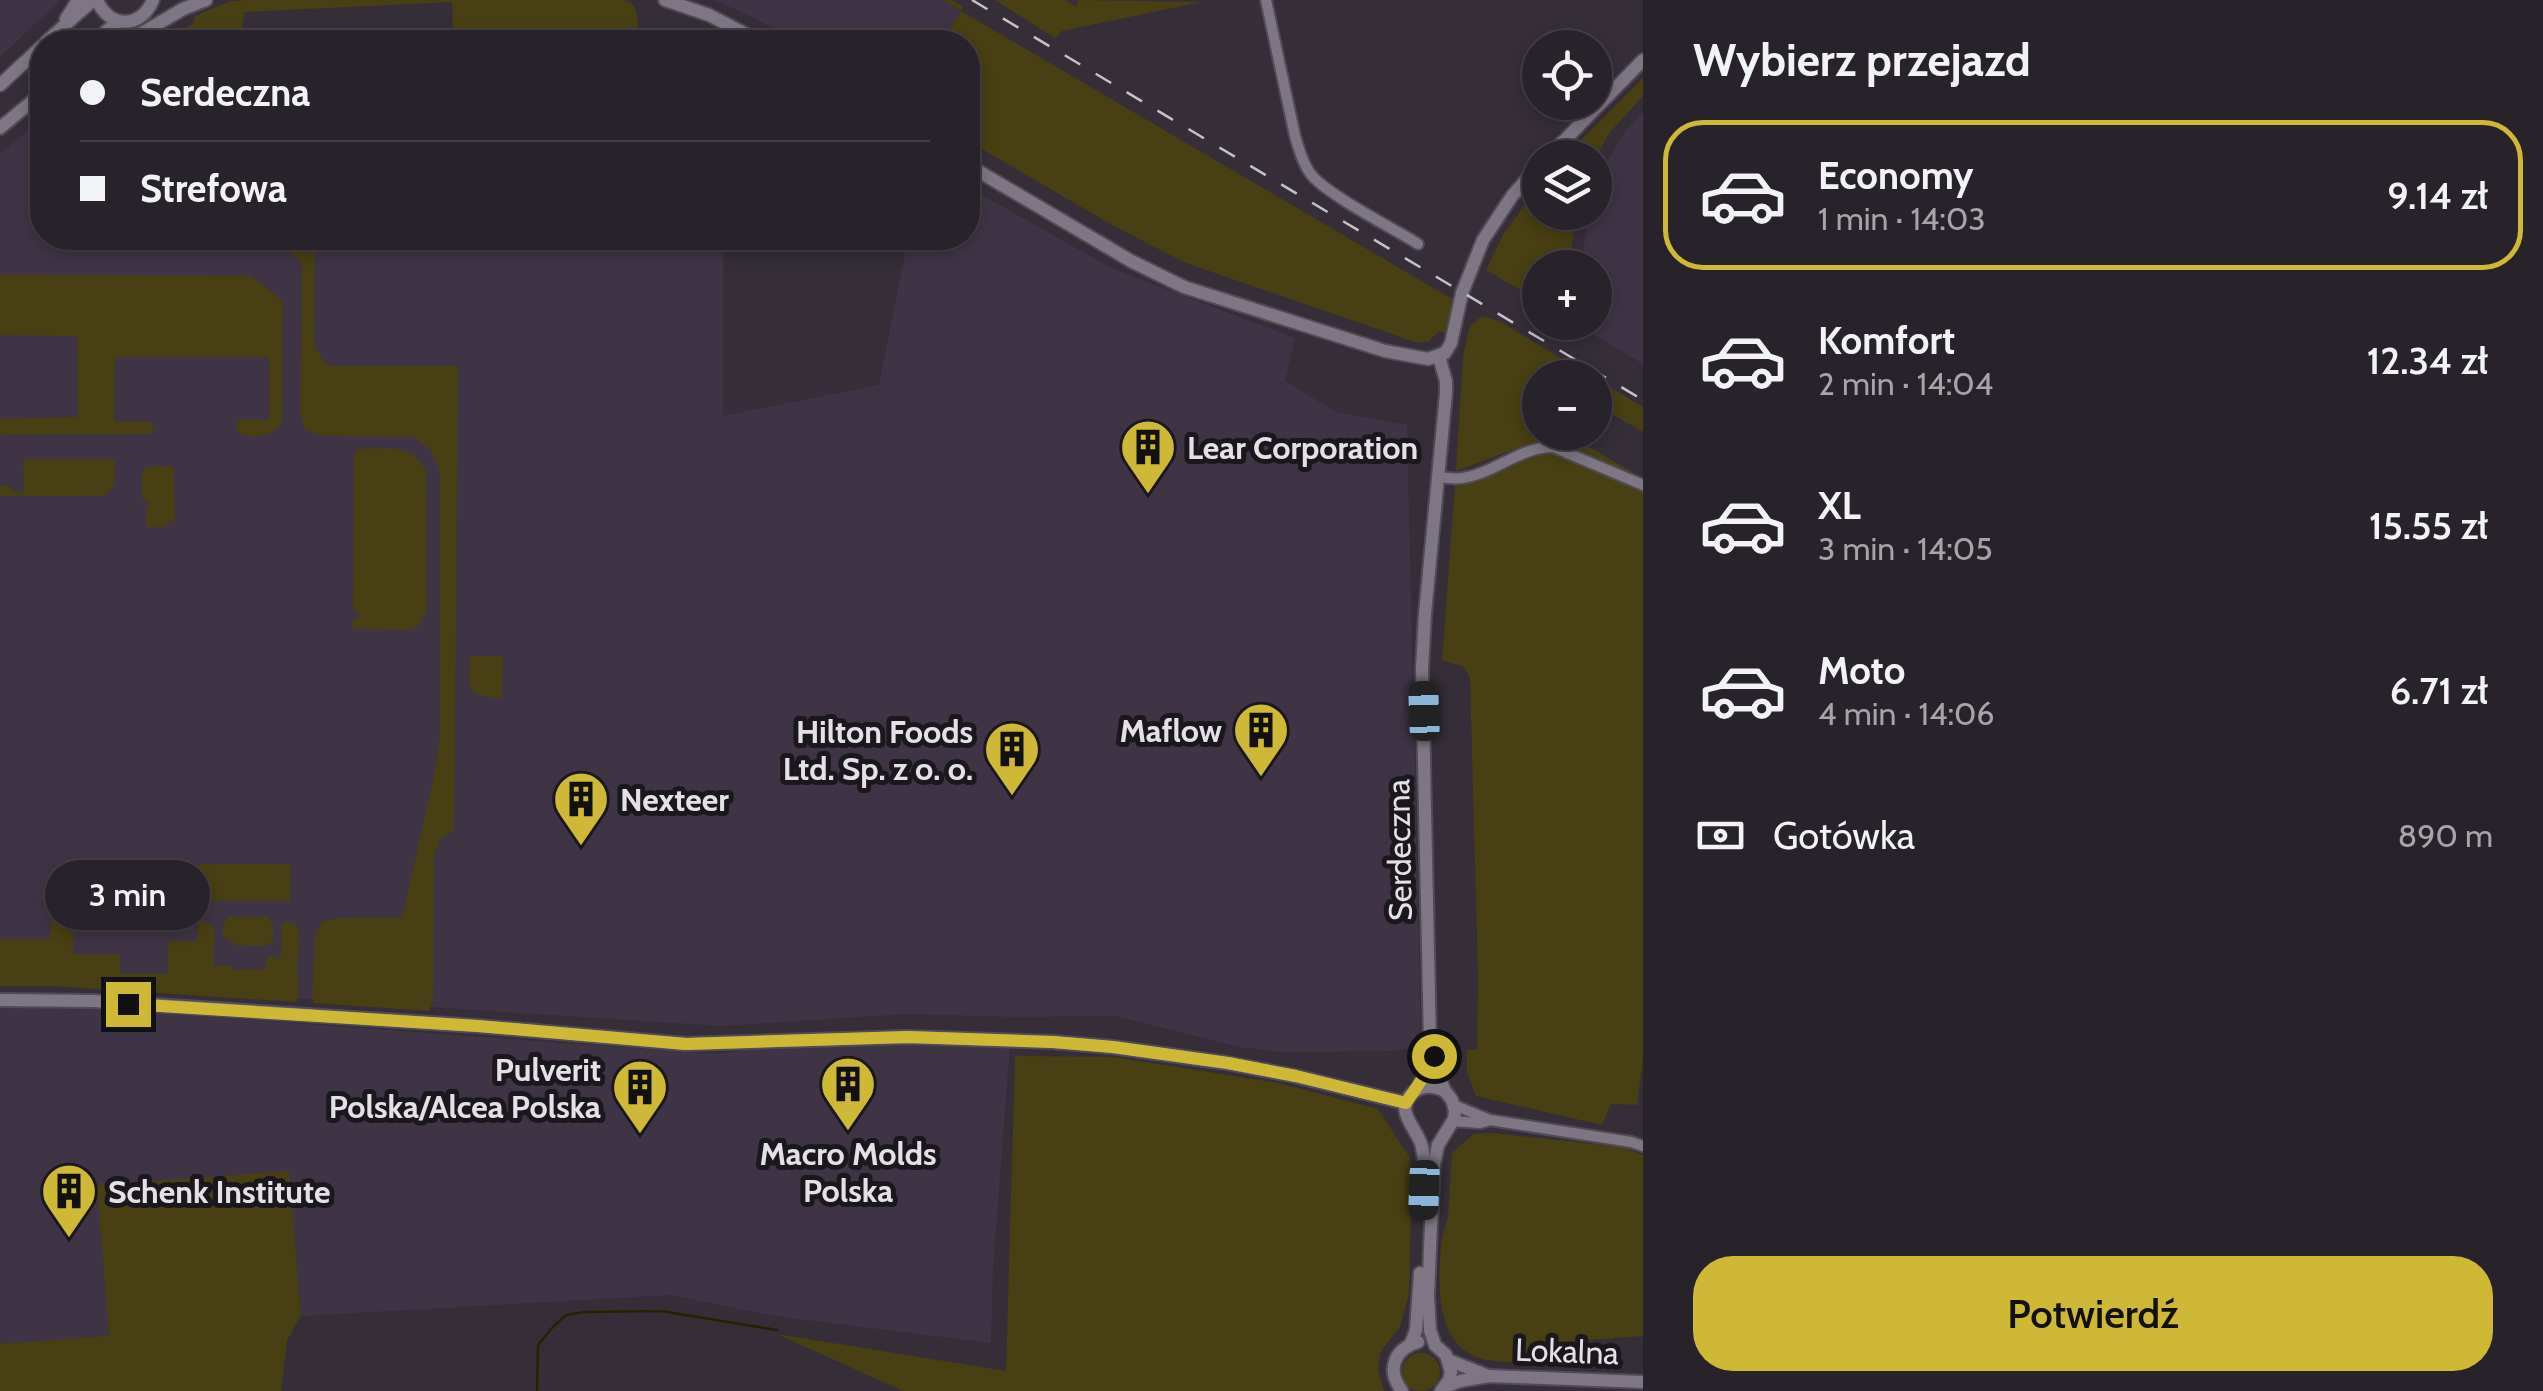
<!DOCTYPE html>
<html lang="pl">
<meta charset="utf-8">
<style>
:root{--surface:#28222b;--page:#342f37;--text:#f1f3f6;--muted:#a5a4a9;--line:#443f47;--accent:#d0b837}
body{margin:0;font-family:Cabin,sans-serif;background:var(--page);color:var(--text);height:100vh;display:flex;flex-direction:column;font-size:38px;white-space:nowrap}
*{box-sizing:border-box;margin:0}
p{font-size:32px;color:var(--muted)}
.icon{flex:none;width:55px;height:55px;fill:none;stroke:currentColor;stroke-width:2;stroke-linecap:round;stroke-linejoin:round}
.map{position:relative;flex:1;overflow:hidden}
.drawer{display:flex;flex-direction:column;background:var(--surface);width:900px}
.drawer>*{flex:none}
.banner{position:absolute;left:30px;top:30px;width:950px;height:220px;border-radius:40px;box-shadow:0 5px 15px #0003,0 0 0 2px var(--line);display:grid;align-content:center;height:220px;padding:0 50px;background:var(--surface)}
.fabs{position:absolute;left:1522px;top:30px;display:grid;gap:20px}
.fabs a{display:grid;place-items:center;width:90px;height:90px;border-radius:50%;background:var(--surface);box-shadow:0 5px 15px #0003,0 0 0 2px var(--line);font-size:50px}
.end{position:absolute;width:45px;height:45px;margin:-22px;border:12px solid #d0b837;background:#111;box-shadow:0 0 0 5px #111}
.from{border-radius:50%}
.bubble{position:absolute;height:70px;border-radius:35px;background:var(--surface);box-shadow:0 5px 15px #0003,0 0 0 2px var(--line);font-size:32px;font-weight:600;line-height:70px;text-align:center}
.car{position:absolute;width:30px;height:60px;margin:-30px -15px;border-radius:12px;box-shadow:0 0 8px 2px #0007;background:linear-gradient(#222 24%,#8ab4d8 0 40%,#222 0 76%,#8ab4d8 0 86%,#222 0)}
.banner b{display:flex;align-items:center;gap:35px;height:95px;font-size:38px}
.banner b+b{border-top:2px solid var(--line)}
.banner i{width:25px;height:25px;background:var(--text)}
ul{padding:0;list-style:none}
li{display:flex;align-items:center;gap:30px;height:150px;margin:0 20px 15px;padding:0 30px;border:5px solid transparent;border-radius:40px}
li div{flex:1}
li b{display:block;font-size:38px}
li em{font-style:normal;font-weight:600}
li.selected{border-color:var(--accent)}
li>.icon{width:90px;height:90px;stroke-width:1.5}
h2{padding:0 50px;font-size:45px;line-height:120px}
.pay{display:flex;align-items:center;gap:25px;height:110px;padding:0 50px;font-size:38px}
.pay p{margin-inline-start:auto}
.action{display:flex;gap:20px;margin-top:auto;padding:20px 50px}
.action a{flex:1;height:115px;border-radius:40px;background:var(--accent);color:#111;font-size:40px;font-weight:600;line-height:115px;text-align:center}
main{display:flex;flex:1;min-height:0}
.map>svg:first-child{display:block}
.built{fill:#3e3445}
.green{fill:#483f12}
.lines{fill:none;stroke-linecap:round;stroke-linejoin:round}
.stream{stroke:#282100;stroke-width:2.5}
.minor-casing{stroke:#504b54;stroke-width:14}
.tertiary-casing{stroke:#504b54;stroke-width:16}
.minor{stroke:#7e7684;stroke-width:10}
.tertiary{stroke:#7e7684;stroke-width:12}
.rail{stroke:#c5c1c9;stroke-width:2.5;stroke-dasharray:18 18;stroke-linecap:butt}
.route{stroke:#d0b837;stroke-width:12}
.labels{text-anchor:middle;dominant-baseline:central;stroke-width:10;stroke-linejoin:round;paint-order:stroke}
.poi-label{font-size:32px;font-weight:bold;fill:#e4e0e7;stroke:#1a171d;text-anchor:start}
.street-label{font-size:32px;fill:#e4e0e7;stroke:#1a171d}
</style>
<main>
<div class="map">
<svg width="1643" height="1391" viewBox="0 0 1643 1391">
<rect width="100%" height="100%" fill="#352e39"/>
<g class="built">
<polygon points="0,0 60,0 0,57"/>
<polygon points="714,0 942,0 961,11 943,42 796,42 753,17"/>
<polygon points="1643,112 1643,364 1575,323 1595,322 1595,268 1580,267 1590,213 1595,212 1595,193 1599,176 1626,130"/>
<polygon points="42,119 42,238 723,238 723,416 879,385 908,238 968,238 968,187 1113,269 1295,338 1285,381 1336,412 1407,425 1421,1043 1398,1051 1281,1052 1239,1047 1115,1016 1014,1017 908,1014 721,1026 304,999 146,985 0,978 0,154"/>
<polygon points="10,1006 106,1009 712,1054 815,1043 1010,1045 993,1267 991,1343 775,1316 671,1295 301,1316 288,1171 109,1337 0,1344 0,1008"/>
</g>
<g class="green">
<path d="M245,0H623C642,3 637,28 637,42H453L452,2L244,12L241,42H166L193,23L195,16L228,2Z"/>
<polygon points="942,0 952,0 963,6 961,11 1454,300 1446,333 1439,331 1428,342 1418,343 1186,263 1114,226 968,141 968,42 943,42 961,11"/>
<polygon points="995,0 1066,0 1077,7 1077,0 1201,2 1062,31 1055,38"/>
<polygon points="1643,78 1643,96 1610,132 1595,159 1595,158 1564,157"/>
<polygon points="1540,183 1540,212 1577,213 1568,267 1540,268 1540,301 1486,270 1503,235"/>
<path d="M269,238H315L314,345L324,362L332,366H458L454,827L452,832L439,840L440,843L434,853L433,1000L429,1011L314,1003L312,997L315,935L323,921L341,918H402L435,771L440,733V471L431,450L414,437L331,436L318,435L304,428L300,411L302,265C294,252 284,247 269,250Z"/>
<path d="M0,275L250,276C257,280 279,296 283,303L282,424C270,437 255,439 239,434L236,429L237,423L240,420H269V357H115L114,421L151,422L154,429L151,434L0,435V419L78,417L77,336L0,335Z"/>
<polygon points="1482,316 1499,321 1594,378 1540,378 1540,417 1532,431 1540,421 1540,432 1565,433 1643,478 1643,1058 1637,1105 1611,1104 1602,1125 1476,1096 1467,1072 1467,1050 1477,1050 1478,975 1470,678 1464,667 1442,660 1455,485 1477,481 1542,452 1523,446 1456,471 1463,356 1470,326"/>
<polygon points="1595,378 1643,407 1643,432 1595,404"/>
<path d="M361,449C390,449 410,442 426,471L427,610L418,626L409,630L353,629V619L359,618V611H353L354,458L355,452Z"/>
<path d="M23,459H115C115,474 118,488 102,496H0V486H8L16,492H24Z"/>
<polygon points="173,466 175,521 168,521 167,527 146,527 147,507 150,502 142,498 142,472 147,467"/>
<path d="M473,656H503L502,698C466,697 469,690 469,658Z"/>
<path d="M198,864H291L290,901H211C194,895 198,879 198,864Z"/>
<polygon points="229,917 267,917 273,924 273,941 265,946 234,945 234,942 223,936 223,925"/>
<path d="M51,919H98L105,921L107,924H73V954H120V973L168,974V941H197L198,921L210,923L214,927V966H232L233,970L266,969L267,957H281V925L287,921C294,924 297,924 299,932C301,942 297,956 297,966C297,978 300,987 298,1000L295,1002L54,986H0V939H50Z"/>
<polygon points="1015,1056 1113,1057 1278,1083 1378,1109 1410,1158 1412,1176 1409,1294 1400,1327 1381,1351 1378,1369 1384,1391 903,1391 777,1334 1006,1371"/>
<path d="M1492,1133L1622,1147L1643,1155V1336L1533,1344L1531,1363C1512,1362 1486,1363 1470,1354C1434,1334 1438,1273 1442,1238C1443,1231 1447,1224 1448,1216C1450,1195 1450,1174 1452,1153L1474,1134Z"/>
<polygon points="289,1171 301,1316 287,1340 281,1391 0,1391 0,1344 109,1336 97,1185"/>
<circle cx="1421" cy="1372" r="19"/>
</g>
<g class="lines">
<polyline class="stream" points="537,1391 538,1345 552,1328 566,1315 585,1312 661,1311 777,1330"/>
<g class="minor-casing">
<g id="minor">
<path d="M1266,0L1295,136C1299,149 1302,162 1310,173C1325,194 1393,228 1418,244"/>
<path d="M1439,477C1446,478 1455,479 1463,478C1495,473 1520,447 1553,447L1643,485"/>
<polyline points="1454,1105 1490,1120 1631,1142 1643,1146"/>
<polyline points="1452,1121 1480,1123 1490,1120"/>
</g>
</g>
<g class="tertiary-casing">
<g id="tertiary">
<path d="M97,0C109,29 141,29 153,0"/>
<polyline points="665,0 709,15 761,42"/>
<polyline points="66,19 78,0"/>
<polyline points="46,42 93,0"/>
<polyline points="94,42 118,21"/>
<polyline points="127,42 183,9 206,0"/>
<polyline points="0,85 42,46"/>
<polyline points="0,128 42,93"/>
<polyline points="1547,158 1643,60"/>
<polyline points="968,165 1131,261 1184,287 1385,351 1428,359 1445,353 1451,343 1462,293 1483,240 1512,196 1540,164"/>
<polyline points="1439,357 1446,381 1446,393 1425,614 1422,668 1430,1043 1439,1077 1445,1091 1452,1100 1455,1111 1454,1119 1438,1145 1434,1164 1431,1225 1428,1296 1430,1330 1435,1345 1446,1355 1451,1372 1449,1380 1441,1391"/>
<polyline points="0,1000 93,1001 478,1026 686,1044 908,1037 1053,1042 1113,1047 1227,1063 1295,1076 1406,1103"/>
<polyline points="1417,1090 1422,1079 1429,1049"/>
<path d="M1423,1203C1424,1185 1426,1166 1422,1147C1418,1128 1391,1110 1415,1091C1425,1084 1435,1086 1445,1091"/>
<polyline points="1411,1343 1416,1330 1420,1273"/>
<polyline points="1448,1360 1486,1375"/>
<polyline points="1445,1387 1460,1381 1489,1376 1643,1382"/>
<path d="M1402,1391C1386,1370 1394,1349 1418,1342"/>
</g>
</g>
<use href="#minor" class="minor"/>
<use href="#tertiary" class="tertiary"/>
<polyline class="rail" points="972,0 1643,400"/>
</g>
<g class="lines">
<polyline class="route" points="128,1004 478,1026 686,1044 908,1037 1053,1042 1113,1047 1228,1063 1296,1076 1406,1103 1422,1079 1430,1043 1434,1056"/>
</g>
<defs>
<g id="building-pin" transform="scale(2.875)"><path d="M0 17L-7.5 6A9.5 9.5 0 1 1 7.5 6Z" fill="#d0b837" stroke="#1a171d"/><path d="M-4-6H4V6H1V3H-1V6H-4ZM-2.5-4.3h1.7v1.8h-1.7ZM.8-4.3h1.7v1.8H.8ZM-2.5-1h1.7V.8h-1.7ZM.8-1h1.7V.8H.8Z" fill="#111"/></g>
</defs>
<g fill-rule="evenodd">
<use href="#building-pin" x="1148" y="447"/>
<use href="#building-pin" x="1261" y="730"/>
<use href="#building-pin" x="1012" y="749"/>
<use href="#building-pin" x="581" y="799"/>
<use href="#building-pin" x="848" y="1084"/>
<use href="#building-pin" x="640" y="1087"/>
<use href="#building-pin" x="69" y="1191"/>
</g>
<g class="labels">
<g class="poi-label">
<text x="1187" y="447">Lear Corporation</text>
<text x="1222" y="730" text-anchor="end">Maflow</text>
<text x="973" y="731" text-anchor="end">Hilton Foods<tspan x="973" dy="37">Ltd. Sp. z o. o.</tspan></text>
<text x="620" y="799">Nexteer</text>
<text x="601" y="1069" text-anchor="end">Pulverit<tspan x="601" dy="37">Polska/Alcea Polska</tspan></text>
<text x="848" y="1153" text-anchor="middle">Macro Molds<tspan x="848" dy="37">Polska</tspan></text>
<text x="108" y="1191">Schenk Institute</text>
</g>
<g class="street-label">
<text transform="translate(1399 850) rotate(-91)">Serdeczna</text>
<text transform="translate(1567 1351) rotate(2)">Lokalna</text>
</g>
</g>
</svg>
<div class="fabs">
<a><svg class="icon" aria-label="locate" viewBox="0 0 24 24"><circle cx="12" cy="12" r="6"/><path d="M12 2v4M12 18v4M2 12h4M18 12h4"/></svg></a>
<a><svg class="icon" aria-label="layers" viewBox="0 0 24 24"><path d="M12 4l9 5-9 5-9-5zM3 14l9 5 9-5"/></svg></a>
<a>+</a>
<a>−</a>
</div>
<i class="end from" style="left:1434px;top:1056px"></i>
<i class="end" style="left:128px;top:1004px"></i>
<div class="bubble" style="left:45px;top:860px;width:165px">3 min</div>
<i class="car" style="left:1424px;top:711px;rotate:358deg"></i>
<i class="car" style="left:1424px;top:1190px;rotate:182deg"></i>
<div class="banner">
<b><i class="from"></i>Serdeczna</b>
<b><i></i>Strefowa</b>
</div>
</div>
<section class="drawer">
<h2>Wybierz przejazd</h2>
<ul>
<li class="selected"><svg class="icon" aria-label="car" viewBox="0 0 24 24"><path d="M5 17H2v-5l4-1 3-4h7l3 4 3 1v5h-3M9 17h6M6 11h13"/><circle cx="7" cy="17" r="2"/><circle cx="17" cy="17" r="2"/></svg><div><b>Economy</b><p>1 min · 14:03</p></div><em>9.14 zł</em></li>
<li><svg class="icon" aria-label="car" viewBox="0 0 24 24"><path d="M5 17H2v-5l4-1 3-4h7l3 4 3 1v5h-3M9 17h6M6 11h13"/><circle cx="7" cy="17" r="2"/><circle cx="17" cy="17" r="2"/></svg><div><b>Komfort</b><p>2 min · 14:04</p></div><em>12.34 zł</em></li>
<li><svg class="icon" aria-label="car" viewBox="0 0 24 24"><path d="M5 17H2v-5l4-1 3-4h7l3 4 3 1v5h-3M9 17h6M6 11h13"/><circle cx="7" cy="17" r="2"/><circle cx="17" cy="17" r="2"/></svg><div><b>XL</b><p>3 min · 14:05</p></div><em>15.55 zł</em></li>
<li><svg class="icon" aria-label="car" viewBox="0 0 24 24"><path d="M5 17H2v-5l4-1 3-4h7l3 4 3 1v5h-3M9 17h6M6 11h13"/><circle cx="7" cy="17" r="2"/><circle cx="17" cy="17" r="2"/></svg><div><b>Moto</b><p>4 min · 14:06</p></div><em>6.71 zł</em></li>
</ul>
<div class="pay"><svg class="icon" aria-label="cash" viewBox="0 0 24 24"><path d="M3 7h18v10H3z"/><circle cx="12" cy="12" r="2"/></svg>Gotówka<p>890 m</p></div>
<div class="action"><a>Potwierdź</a></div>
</section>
</main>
